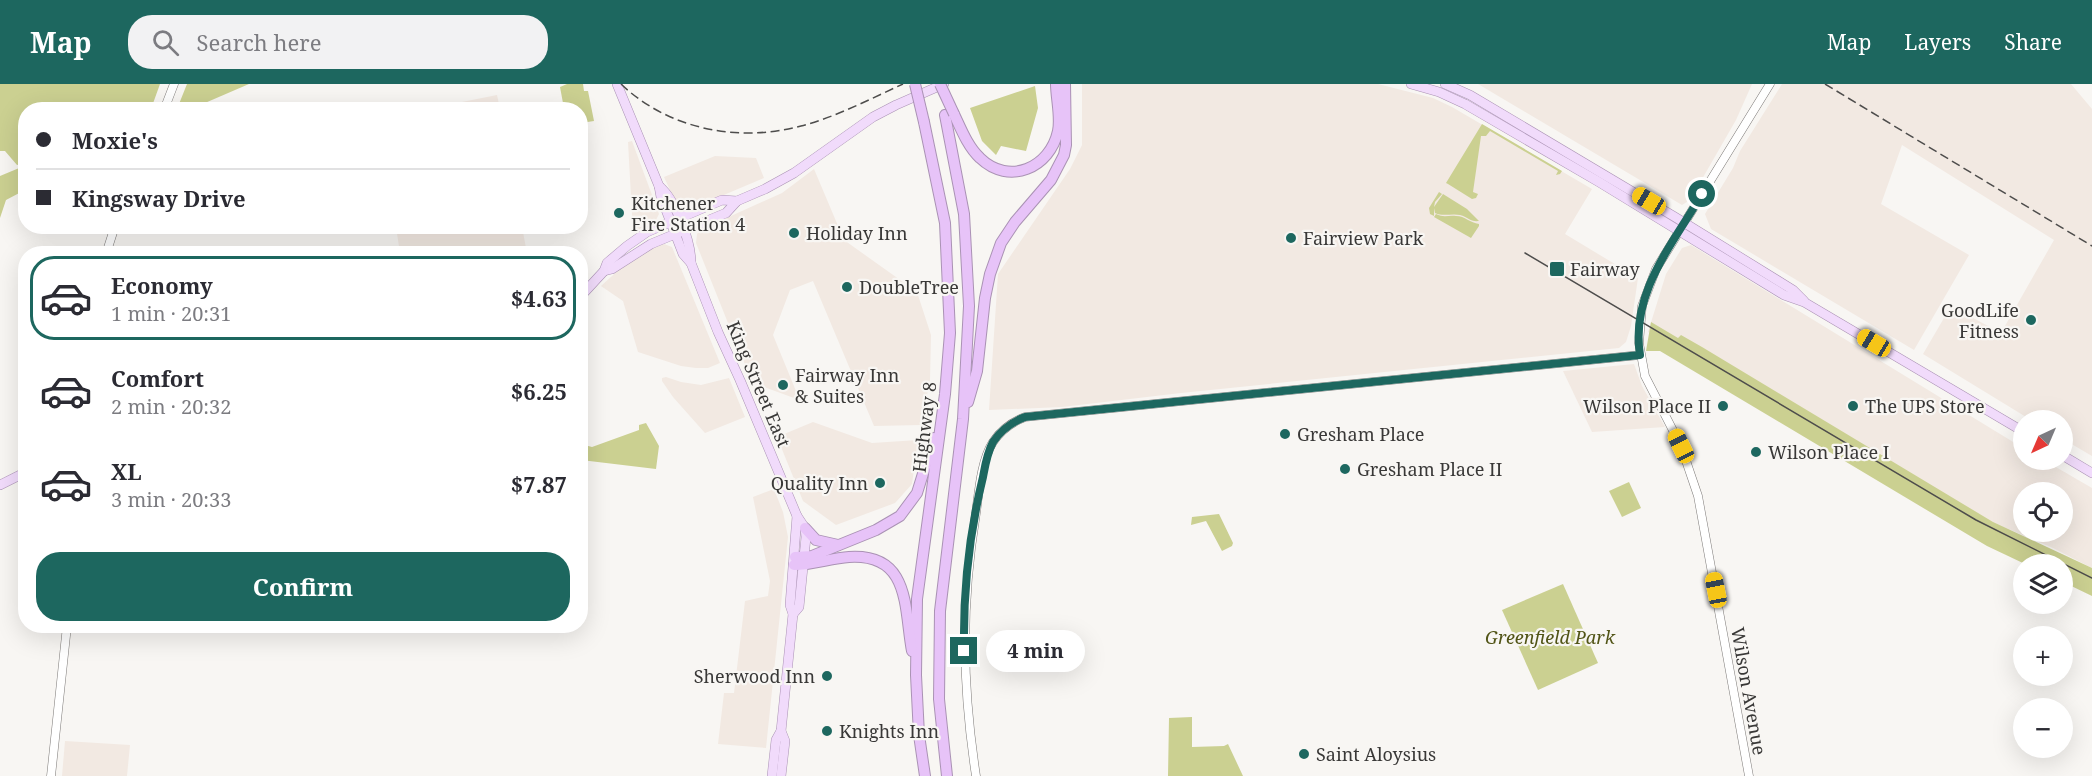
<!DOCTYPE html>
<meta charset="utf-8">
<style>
:root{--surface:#fff;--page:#f2f2f3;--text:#2b2b33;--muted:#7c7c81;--line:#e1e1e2;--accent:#1d675f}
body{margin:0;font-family:"Noto Serif",serif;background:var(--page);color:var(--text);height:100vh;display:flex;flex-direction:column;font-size:22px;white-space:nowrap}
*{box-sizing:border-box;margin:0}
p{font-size:20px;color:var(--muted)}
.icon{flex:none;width:33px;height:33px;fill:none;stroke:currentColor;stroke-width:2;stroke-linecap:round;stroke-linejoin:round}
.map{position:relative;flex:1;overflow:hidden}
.sheet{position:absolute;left:18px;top:162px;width:570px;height:387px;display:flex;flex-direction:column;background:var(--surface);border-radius:24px;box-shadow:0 6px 24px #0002}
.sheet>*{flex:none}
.banner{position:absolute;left:18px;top:18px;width:570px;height:132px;border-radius:24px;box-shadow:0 6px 24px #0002;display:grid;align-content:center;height:132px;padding:0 18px;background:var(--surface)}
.needle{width:39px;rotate:224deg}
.tools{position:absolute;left:2013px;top:326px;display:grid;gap:12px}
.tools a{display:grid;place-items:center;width:60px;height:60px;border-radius:50%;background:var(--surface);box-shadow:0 6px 24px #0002;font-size:30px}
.end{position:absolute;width:27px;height:27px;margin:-14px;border:8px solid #1d675f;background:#fff;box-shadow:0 0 0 3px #fff}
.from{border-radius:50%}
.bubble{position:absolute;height:42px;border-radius:21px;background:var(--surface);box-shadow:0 6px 24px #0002;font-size:20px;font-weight:700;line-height:42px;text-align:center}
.car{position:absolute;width:18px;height:36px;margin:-18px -9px;border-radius:8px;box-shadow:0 0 4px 2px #0007;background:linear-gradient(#f5c518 24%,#345 0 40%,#f5c518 0 76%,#345 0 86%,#f5c518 0)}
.banner b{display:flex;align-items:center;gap:21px;height:57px;font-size:22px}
.banner b+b{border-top:2px solid var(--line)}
.banner i{width:15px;height:15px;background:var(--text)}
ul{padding:10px 0 0;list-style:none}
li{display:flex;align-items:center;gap:18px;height:84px;margin:0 12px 9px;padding:0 6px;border:3px solid transparent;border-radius:24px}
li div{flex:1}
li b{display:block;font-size:22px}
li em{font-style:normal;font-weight:700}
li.current{border-color:var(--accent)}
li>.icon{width:54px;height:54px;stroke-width:1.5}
.button{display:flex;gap:12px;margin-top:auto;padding:12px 18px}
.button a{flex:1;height:69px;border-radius:24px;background:var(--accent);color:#fff;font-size:24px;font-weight:700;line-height:69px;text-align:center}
header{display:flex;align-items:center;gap:36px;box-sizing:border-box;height:84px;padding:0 30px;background:var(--accent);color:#fff}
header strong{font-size:28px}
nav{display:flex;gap:33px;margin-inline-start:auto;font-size:21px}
.search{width:420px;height:54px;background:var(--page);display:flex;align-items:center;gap:15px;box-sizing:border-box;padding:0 21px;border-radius:24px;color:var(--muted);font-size:22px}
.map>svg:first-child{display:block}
.built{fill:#f2e9e2;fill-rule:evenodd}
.green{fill:#cbd091}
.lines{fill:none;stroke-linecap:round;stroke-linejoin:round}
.minor-casing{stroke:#7c7977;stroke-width:9}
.major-casing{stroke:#aa92b4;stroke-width:10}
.highway-casing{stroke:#aa92b4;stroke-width:12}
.minor{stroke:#fff;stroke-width:8}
.major{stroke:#f1dbfb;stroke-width:9}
.highway{stroke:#e7c3f8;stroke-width:10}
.tram{stroke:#4e4d4c;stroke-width:1.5}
.rail{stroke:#4e4d4c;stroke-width:1.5;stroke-dasharray:9 4.5;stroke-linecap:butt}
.highway-bridge-casing{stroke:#aa92b4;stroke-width:12;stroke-linecap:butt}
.highway-bridge{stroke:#e7c3f8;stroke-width:10}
.route{stroke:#1d675f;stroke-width:8}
.poi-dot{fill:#1d675f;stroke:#f8f6f3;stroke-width:2}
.labels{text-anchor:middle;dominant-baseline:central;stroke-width:4.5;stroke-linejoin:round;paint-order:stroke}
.poi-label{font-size:18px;fill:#393837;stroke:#f8f6f3;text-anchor:start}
.street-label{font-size:18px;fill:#393837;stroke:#f8f6f3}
.park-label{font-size:18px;font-style:italic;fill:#515416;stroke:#f8f6f3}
</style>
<header>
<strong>Map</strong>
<div class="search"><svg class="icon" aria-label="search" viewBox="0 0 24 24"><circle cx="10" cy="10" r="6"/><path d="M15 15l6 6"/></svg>Search here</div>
<nav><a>Map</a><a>Layers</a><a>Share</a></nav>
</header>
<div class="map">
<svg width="2092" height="692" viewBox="0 0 2092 692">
<rect width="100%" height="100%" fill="#f8f6f3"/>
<g class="built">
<polygon points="1082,0 1378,0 1433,14 1452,23 1592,105 1565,150 1638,194 1631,242 1626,258 1619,264 1181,309 1062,323 989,326 998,190 1070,85 1082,61"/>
<polygon points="1478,0 1752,0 1736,36 1690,116 1682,121"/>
<polygon points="1782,0 2071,0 2092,25 2092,372 2063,355 2062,336 2031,336 1923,270 1951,222 2001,249 2054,156 1902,61 1881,120 1969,171 1914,266 1711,145 1705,130 1733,84 1740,67"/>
<polygon points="497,11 500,25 427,25"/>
<polygon points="632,57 659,130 656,136 633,149 628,58"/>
<polygon points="715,72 756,74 764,94 693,124 687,125 680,122 675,117 664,93"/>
<polygon points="814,85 844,156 917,208 931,251 930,296 921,341 874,342 813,197 790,206 773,251 796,307 794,314 753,299 740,269 696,159 697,150 700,146 782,109"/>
<polygon points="396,143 522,143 527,169 400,169"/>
<polygon points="664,160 672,163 720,279 708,284 696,284 681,282 638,268 623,217 601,202 623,182 648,166"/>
<path d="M1691,161L2023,364L2024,375H2042L2092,404V484L2053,464L2006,444L2062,480L1648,248L1666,190L1682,164ZM2024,408H2062V447H2024Z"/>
<polygon points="1634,280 1642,302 1665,343 1592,348 1563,287"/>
<polygon points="666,293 681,298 701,301 729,294 745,333 705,349 673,313 662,297 662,294"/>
<polygon points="813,338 872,359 918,356 912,400 895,419 836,441 803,417 777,353"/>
<polygon points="774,405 783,428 788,453 766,664 718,660 724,609 734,609 745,517 768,512 770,497 753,413"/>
<polygon points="65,657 130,661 127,692 62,692"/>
</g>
<g class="green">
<polygon points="0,0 160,0 151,25 26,26 25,106 6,116 0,134 0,92 24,82 22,80 17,81 5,67 0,67"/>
<polygon points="187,0 249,0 191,25 177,25"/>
<polygon points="567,0 583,0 584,7 588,7 594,37 581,39 580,26 575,25 574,23 559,25 559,21 563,19 560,3"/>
<polygon points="1035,2 1038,24 1026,67 1001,62 996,71 982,57 970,24"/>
<polygon points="1482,40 1562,87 1560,90 1556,91 1558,87 1490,47 1486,52 1481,52 1473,108 1478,110 1476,114 1472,115 1448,100 1446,99"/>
<path d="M1439,108L1442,110L1435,118L1434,123L1443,110L1467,125L1479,137C1470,138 1468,133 1460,131C1451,129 1444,133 1435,129L1434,124V132L1430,130L1429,124Z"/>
<path d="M1436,130C1444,134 1448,131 1456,132C1465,132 1470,139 1479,140V142L1471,154L1434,133Z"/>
<polygon points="1651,238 1678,254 1681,251 1702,263 1993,438 2092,484 2092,512 2063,498 2062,480 2025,480 1987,462 1660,267 1646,267"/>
<polygon points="646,339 659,362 656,385 581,376 581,360 592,363 639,346 639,341"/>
<polygon points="1629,398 1641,424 1622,433 1609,407"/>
<polygon points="1219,430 1233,459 1232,462 1222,467 1206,437 1191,441 1192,433"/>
<polygon points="1563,500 1598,579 1538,606 1502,526"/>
<polygon points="1192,633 1192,663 1224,662 1228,660 1243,692 1168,692 1169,634"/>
</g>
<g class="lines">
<g class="minor-casing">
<g id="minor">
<polyline points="164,26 174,0"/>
<polyline points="106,170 115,142"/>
<polyline points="51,692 67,542"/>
<path d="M976,692C962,600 961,521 976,429C979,407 981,377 993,358C1001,346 1012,338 1025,333L1640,271"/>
<polyline points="1749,692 1698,412 1681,362 1645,292 1639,259 1642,222 1656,185 1770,0"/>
</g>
</g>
<g class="major-casing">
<g id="major">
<polyline points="617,0 659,102 661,113 683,170 691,179 718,248 740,296 797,432 805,444 806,453 799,523 793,530"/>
<polyline points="1411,0 1439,8 1465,20 1599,98 1784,211 1804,218 2024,348"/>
<polyline points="1445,0 1470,11 1675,133 1793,206 1804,217"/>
<path d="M659,102C676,116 691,158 691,179"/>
<polyline points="604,187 612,185 651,160 726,129 737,117"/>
<polyline points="580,213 604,187 607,179 627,162 647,148 722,116 737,117 765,105 794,89 873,33 896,21 944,0"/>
<polyline points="2062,371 2092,389"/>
<polyline points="0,401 26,388"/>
<polyline points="772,692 776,656 781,647"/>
<polyline points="781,692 785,657 781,647 793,530 790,521 797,432"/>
</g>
</g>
<g class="highway-casing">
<g id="highway">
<path d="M954,30C961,45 968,63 980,74C1009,102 1050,84 1058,47C1061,33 1056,14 1056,0"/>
<polyline points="945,31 964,130 969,222 963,335 940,527 939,615 947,692"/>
<polyline points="924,38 945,139 950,249 945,310 917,515 916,591 919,651 925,692"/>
<polyline points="968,318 977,287 985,214 990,190 1001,159 1015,138 1051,96 1064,71 1066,61 1065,0"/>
<polyline points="805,444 816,456 838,461"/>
<polyline points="795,473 812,472 876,446 900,432 917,409 934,354"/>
<path d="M794,481C813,481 831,474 849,473C911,469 904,525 912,567"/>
</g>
</g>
<use href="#minor" class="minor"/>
<use href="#major" class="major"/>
<use href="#highway" class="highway"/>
<polyline class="tram" points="1525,169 1976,436 2092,494"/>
<g class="rail">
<path d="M621,0C668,45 738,59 801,42C836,33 870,15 903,0"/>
<polyline points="1825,0 2092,162"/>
</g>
<g class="highway-bridge-casing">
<g id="highway-bridge">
<polyline points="915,0 924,38"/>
<polyline points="940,0 954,30"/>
</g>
</g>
<use href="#highway-bridge" class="highway-bridge"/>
</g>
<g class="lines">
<path class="route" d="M964,567C963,509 969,450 983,393C985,382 987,369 993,358C1001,346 1012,338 1025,333L1640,271C1630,209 1673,160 1702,110"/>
</g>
<g class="poi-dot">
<circle cx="619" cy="129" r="6"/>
<circle cx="794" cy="149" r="6"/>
<circle cx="1291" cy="154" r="6"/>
<rect x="1549" y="177" width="16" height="16" rx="3"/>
<circle cx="847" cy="203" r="6"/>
<circle cx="2031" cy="236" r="6"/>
<circle cx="783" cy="301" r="6"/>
<circle cx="1723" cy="322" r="6"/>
<circle cx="1853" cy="322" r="6"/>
<circle cx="1285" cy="350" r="6"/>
<circle cx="1756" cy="368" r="6"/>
<circle cx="1345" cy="385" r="6"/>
<circle cx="880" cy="399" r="6"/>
<circle cx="827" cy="592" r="6"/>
<circle cx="827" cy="647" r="6"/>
<circle cx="1304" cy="670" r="6"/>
</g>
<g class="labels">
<g class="poi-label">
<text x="631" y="119">Kitchener<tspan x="631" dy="21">Fire Station 4</tspan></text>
<text x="806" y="149">Holiday Inn</text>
<text x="1303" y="154">Fairview Park</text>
<text x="1570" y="185">Fairway</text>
<text x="859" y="203">DoubleTree</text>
<text x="2019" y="226" text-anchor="end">GoodLife<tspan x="2019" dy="21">Fitness</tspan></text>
<text x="795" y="291">Fairway Inn<tspan x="795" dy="21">&amp; Suites</tspan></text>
<text x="1711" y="322" text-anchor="end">Wilson Place II</text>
<text x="1865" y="322">The UPS Store</text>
<text x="1297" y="350">Gresham Place</text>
<text x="1768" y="368">Wilson Place I</text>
<text x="1357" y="385">Gresham Place II</text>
<text x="868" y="399" text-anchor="end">Quality Inn</text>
<text x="815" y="592" text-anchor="end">Sherwood Inn</text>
<text x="839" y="647">Knights Inn</text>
<text x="1316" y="670">Saint Aloysius</text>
</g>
<g class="street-label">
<text transform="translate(759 300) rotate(67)">King Street East</text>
<text transform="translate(924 343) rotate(-83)">Highway 8</text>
<text transform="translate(1749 607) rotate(80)">Wilson Avenue</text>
</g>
<g class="park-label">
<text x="1550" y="553">Greenfield Park</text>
</g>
</g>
</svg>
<div class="tools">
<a><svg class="needle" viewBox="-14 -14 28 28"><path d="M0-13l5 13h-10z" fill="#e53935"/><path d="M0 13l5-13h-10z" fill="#7c7c81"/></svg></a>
<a><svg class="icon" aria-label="locate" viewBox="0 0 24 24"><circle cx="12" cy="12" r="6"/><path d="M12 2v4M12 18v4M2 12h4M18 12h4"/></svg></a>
<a><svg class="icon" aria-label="layers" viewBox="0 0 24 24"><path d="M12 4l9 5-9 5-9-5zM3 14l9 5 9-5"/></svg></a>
<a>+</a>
<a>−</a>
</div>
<i class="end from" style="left:1702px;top:110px"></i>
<i class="end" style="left:964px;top:567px"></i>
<div class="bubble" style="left:986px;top:546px;width:99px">4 min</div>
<i class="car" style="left:1649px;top:117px;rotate:301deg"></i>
<i class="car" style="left:1874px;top:259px;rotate:301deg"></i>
<i class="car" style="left:1681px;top:362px;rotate:334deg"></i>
<i class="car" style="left:1716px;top:506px;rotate:349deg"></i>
<div class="banner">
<b><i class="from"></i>Moxie's</b>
<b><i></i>Kingsway Drive</b>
</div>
<section class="sheet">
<ul>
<li class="current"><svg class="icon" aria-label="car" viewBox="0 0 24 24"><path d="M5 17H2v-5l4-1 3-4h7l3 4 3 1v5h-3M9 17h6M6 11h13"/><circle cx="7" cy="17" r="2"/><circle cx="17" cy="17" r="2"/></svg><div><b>Economy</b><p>1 min · 20:31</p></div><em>$4.63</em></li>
<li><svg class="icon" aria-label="car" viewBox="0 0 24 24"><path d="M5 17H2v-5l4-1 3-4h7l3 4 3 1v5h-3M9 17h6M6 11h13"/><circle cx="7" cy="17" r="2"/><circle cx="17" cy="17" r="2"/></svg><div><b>Comfort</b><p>2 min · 20:32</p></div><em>$6.25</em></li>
<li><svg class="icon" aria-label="car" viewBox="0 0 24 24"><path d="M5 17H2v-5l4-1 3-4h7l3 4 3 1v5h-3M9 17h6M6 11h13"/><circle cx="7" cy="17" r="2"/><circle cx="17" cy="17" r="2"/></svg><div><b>XL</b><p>3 min · 20:33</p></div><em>$7.87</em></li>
</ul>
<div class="button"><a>Confirm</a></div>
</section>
</div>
